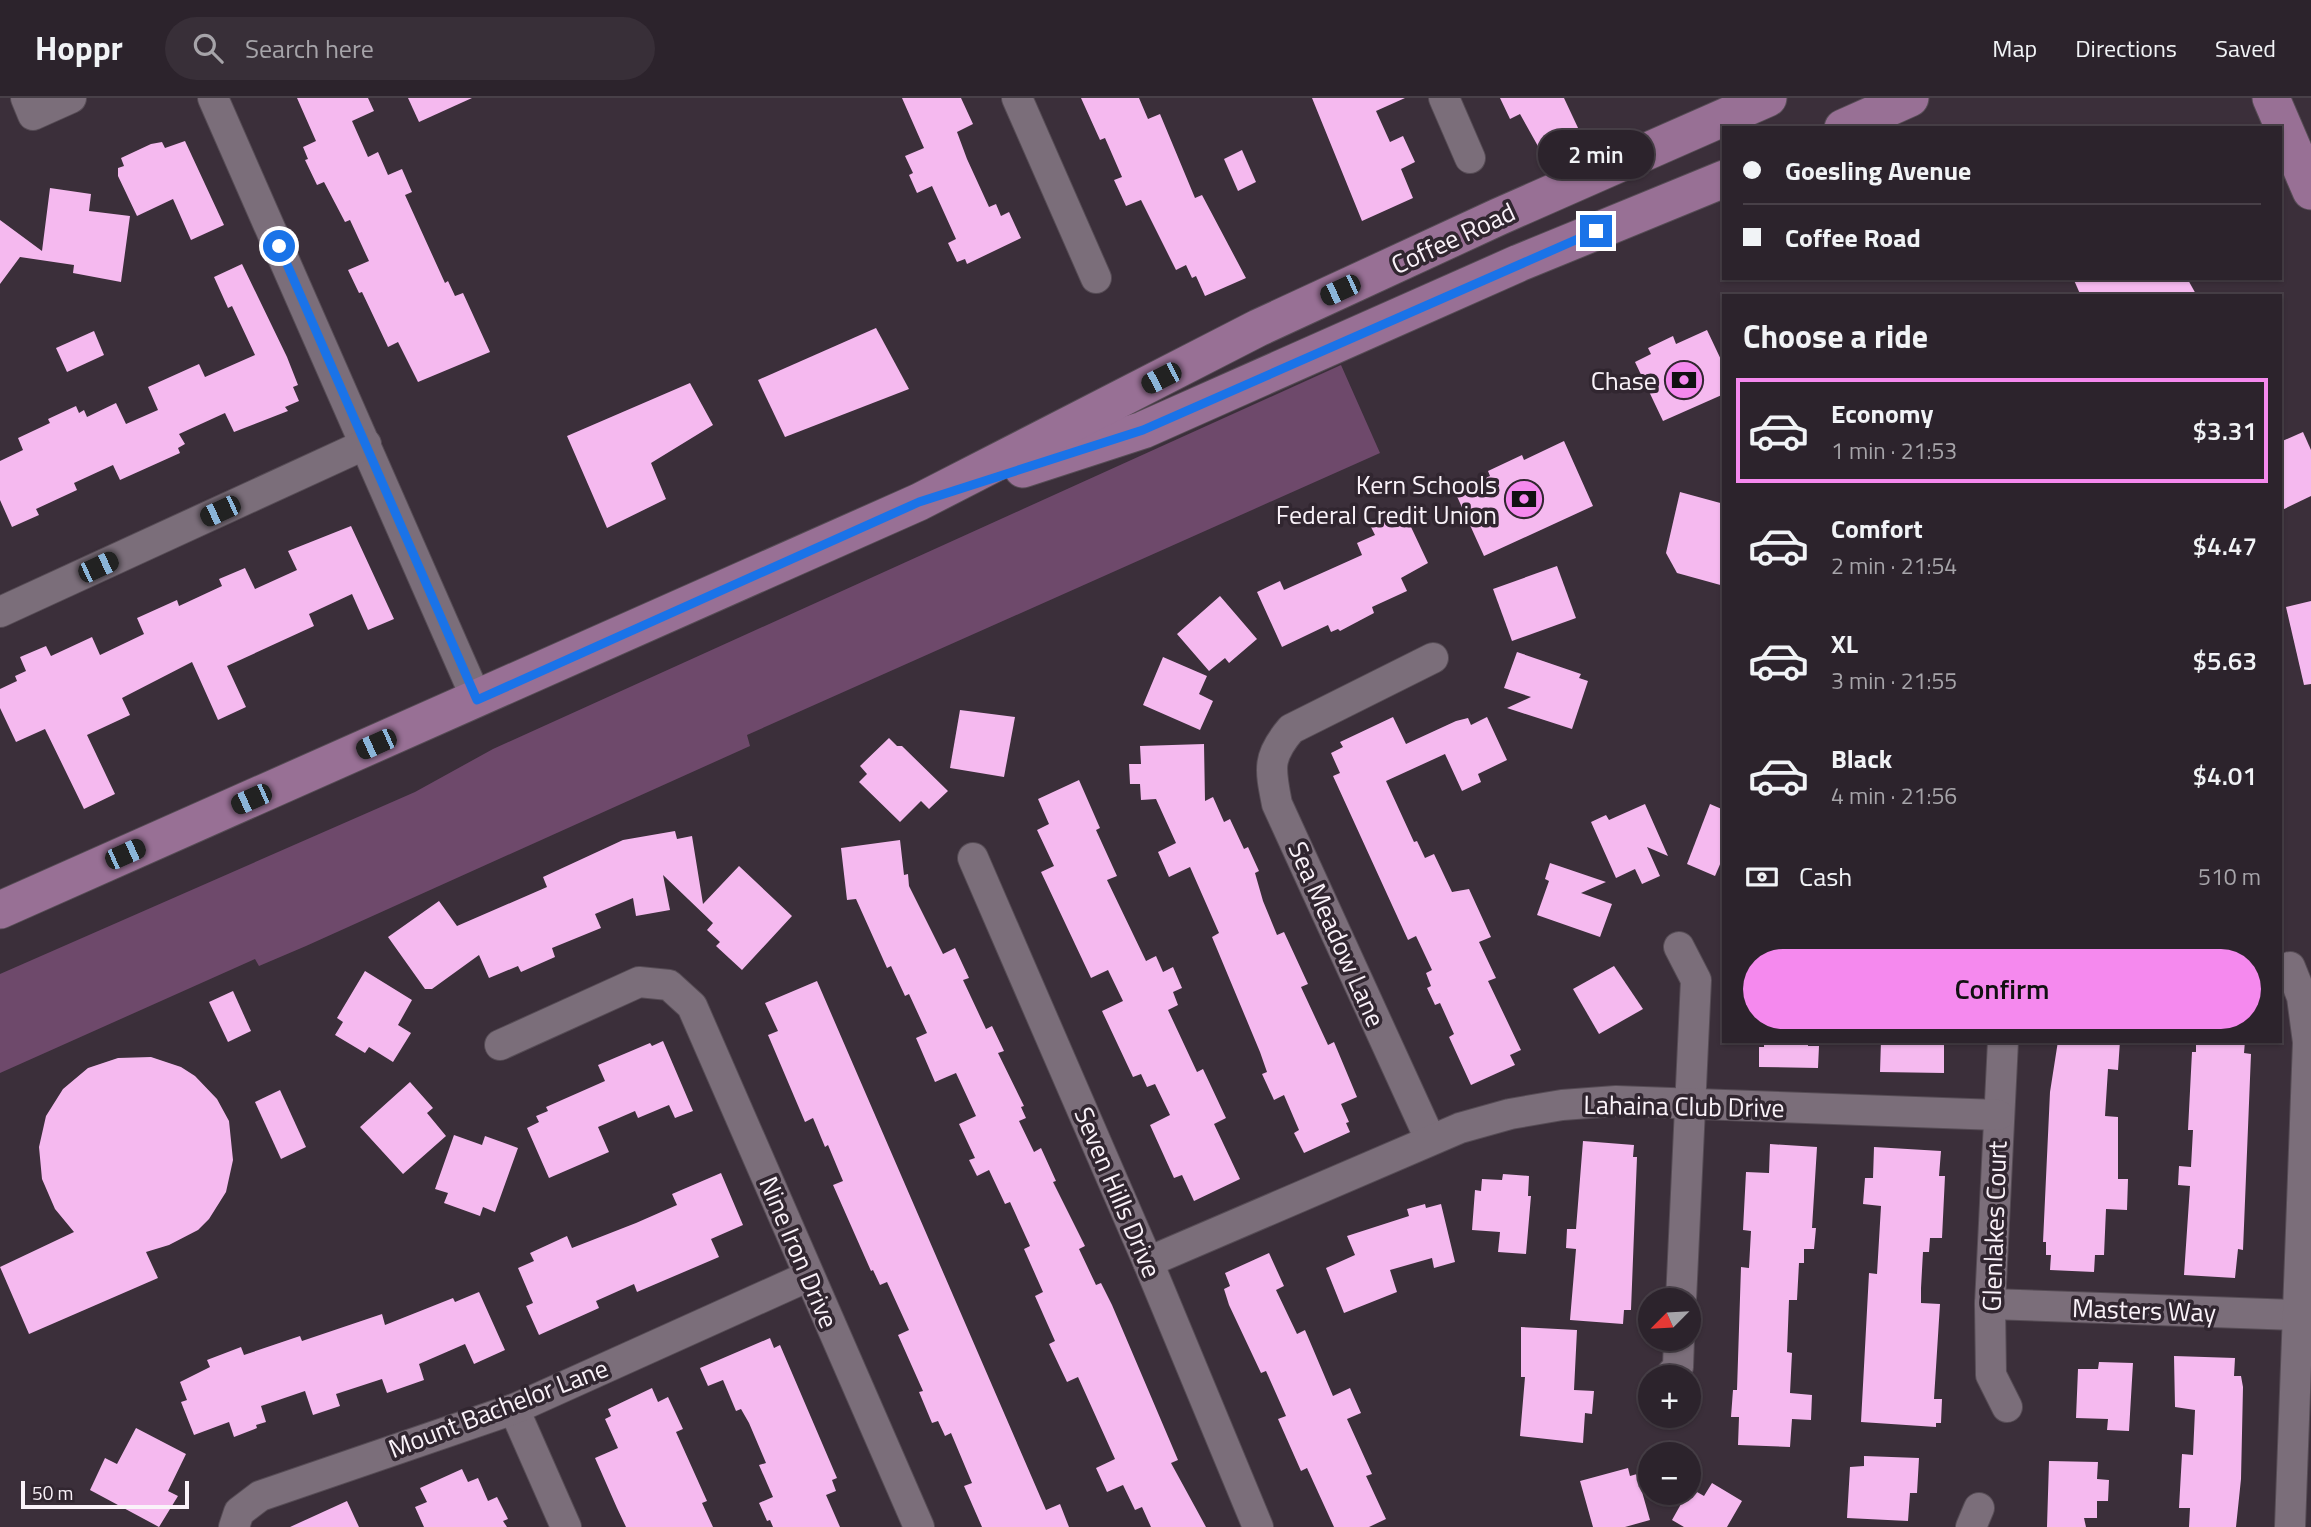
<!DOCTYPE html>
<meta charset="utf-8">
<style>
:root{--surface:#2c232c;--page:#382f38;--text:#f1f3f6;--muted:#a6a4a9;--line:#484048;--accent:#f589ee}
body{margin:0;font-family:"Titillium Web",sans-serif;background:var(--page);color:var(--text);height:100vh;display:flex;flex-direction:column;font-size:26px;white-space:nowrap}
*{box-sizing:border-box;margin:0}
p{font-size:23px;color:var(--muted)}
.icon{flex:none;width:38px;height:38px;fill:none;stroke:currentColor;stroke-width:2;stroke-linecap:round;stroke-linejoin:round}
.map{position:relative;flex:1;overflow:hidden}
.side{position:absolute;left:1722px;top:196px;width:560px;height:749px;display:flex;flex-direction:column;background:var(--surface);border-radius:0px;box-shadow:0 2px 5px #0004,0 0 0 2px var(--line)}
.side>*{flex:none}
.hud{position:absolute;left:1722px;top:28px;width:560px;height:154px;border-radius:0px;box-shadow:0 2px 5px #0004,0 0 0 2px var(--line);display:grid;align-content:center;height:154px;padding:0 21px;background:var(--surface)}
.needle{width:46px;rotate:246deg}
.tools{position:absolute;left:1638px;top:1190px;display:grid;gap:14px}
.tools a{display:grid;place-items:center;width:63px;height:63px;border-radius:50%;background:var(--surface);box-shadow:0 2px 5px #0004,0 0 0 2px var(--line);font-size:35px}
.scale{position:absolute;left:21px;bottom:18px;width:168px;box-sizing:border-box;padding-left:7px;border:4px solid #faf2f9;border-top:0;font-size:19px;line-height:24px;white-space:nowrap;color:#faf2f9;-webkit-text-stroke:5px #312630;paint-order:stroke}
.end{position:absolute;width:32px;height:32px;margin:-16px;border:9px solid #1a73e8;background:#fff;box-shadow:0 0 0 4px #fff}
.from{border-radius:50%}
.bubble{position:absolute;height:49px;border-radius:24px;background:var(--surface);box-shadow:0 2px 5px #0004,0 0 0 2px var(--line);font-size:23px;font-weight:600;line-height:49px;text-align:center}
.car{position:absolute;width:21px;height:42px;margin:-21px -10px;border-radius:9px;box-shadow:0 0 5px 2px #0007;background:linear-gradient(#222 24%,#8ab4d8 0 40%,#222 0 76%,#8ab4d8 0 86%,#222 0)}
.hud b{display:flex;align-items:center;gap:24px;height:66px;font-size:26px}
.hud b+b{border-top:2px solid var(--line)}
.hud i{width:18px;height:18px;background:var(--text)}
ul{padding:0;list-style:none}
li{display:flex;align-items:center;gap:21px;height:105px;margin:0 14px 10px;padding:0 7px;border:4px solid transparent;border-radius:0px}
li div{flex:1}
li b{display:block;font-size:26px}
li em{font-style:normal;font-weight:600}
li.active{border-color:var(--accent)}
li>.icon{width:63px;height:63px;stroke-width:1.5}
h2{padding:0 21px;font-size:32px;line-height:84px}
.pay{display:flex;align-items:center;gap:18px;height:77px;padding:0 21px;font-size:26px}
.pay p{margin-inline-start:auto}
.primary-button{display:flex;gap:14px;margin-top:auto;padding:14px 21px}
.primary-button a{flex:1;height:80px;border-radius:42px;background:var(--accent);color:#111;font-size:28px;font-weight:600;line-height:80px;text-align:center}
header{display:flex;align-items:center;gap:42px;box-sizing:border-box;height:98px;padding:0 35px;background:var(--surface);border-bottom:2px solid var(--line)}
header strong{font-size:33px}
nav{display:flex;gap:38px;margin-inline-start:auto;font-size:24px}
.search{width:490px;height:63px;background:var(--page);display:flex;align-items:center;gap:18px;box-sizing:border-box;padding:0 24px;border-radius:38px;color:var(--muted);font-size:26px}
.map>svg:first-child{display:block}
.green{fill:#6e496b}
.building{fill:#f5b9ef}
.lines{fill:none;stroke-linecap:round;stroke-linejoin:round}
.minor-casing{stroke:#564c55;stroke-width:32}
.major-casing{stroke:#564c55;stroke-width:39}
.minor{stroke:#7b6e7a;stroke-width:30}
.major{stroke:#987095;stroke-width:37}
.route{stroke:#1a73e8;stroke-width:9}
.labels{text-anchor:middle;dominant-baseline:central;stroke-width:7;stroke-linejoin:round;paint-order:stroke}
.street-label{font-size:26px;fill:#faf2f9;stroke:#312630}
.poi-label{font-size:26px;fill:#faf2f9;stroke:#312630;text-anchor:end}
</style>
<header>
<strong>Hoppr</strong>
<div class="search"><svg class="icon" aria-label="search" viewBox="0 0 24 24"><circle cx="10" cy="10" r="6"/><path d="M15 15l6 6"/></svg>Search here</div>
<nav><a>Map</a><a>Directions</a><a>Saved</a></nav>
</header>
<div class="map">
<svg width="2311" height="1429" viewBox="0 0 2311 1429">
<rect width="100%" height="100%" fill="#3b2f3a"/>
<polygon class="green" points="1341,267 1380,355 747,637 750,648 306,848 259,868 255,861 0,975 0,876 415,694 493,651"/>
<g class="building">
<polygon points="297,0 368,0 374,13 352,23 368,59 378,54 388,77 402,71 412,94 405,97 445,185 448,183 455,198 463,195 490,254 418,284 398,244 388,249 362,194 359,195 348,172 369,163 350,122 345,124 324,84 317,87 305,62 308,61 303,49 316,43"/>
<polygon points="408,0 472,0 419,24"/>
<polygon points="902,0 961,0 973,26 957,34 967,61 989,109 996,106 1001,118 1009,114 1021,140 967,166 965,161 957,164 948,145 956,141 932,88 917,95 909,77 913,75 905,58 924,50"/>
<polygon points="1081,0 1139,0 1148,21 1160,16 1195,100 1202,97 1246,180 1205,198 1196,178 1192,180 1186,167 1176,172 1141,102 1126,108 1114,82 1122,79 1105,40 1100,42"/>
<polygon points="1312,0 1405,0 1376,13 1390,44 1403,38 1415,64 1401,71 1413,100 1362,123"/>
<polygon points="1500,0 1564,0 1579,32 1539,50 1520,16 1510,21"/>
<polygon points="185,43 224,127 191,142 173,101 137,118 118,78 118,70 124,68 121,60 151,46 162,44 165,50"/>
<polygon points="1242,52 1256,84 1238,93 1224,61"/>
<polygon points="50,90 91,96 89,113 130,118 121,184 73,175 74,167 20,159 0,186 0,122 42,153"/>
<polygon points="242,166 287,259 298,287 293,289 299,303 285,309 288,313 234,334 225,315 179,336 185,346 178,350 180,355 120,382 113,367 74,385 77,392 36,411 39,417 12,429 0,402 0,363 23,352 18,340 50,325 48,321 76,308 79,315 84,312 87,319 116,305 126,326 158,312 148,289 199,266 205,279 255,257 232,208 228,210 214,179"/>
<polygon points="2073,180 2187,180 2197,198 2081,198"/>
<polygon points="876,230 909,291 785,339 758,282"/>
<polygon points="1707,232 1724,268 1724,296 1663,323 1635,264 1651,256 1648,250 1673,238 1676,246"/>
<polygon points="94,233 104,257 67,274 56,250"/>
<polygon points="690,285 713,327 651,365 666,401 607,430 567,338"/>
<polygon points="2303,334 2311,352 2311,398 2280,413 2280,344"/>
<polygon points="1564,343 1593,408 1484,458 1455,394 1490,378 1488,373 1522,357 1524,362"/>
<polygon points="1680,394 1724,406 1724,488 1677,475 1666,455"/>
<polygon points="1403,412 1428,465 1401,480 1407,493 1372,509 1374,515 1340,533 1338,531 1331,534 1328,527 1282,549 1257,494 1280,483 1284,492 1362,457 1357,445 1375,437 1370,427"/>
<polygon points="351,428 394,521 368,532 352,496 309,516 314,528 227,568 246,609 218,622 192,564 122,600 130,617 87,637 115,696 84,711 45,631 16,644 0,610 0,591 17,583 15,578 26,573 20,559 46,548 51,558 92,539 100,557 144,536 137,520 177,502 179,508 222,488 219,481 245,470 255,491 297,472 288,453"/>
<polygon points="1557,468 1576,520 1512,543 1493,491"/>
<polygon points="1220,498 1257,541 1229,565 1225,560 1209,573 1177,536"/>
<polygon points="2311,503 2311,586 2304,587 2286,509"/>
<polygon points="1517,554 1581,576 1579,580 1588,583 1572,631 1507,610 1531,599 1504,590"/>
<polygon points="1163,559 1207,578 1199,596 1213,603 1200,632 1143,607"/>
<polygon points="960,612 1015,619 1004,679 950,670"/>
<polygon points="1393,619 1406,646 1456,623 1468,620 1471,627 1487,619 1507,662 1478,676 1481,684 1462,693 1445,656 1386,683 1414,744 1417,743 1425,760 1434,756 1452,794 1469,791 1491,839 1479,844 1496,880 1488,883 1521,952 1510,957 1515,967 1471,987 1449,939 1454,936 1440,905 1435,907 1427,890 1431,888 1426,875 1432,872 1416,838 1408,842 1333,678 1340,675 1331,655 1343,649 1340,644"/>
<polygon points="889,640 897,648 902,648 948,693 929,711 921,703 900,724 859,684 867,676 860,668"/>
<polygon points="1204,646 1205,703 1213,699 1224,724 1230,721 1244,751 1248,749 1259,773 1255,775 1263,803 1277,837 1284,834 1308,886 1301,889 1328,947 1334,944 1357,999 1341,1006 1349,1024 1346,1025 1350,1034 1304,1055 1294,1035 1299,1032 1284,997 1274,1002 1262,976 1267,974 1260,954 1212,839 1219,835 1190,769 1169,779 1158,754 1176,745 1156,701 1141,702 1140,686 1130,686 1129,666 1141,666 1140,648"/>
<polygon points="1079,682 1100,730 1096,732 1117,778 1107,782 1146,863 1156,858 1163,874 1173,869 1182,890 1173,894 1178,907 1168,912 1197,974 1203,971 1226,1020 1214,1026 1240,1081 1194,1103 1182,1077 1174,1080 1150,1027 1170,1017 1155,986 1147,989 1141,976 1133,979 1102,913 1123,903 1108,872 1091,880 1041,774 1054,768 1037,732 1049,726 1038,701"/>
<polygon points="1645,706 1668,758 1647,749 1660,778 1642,786 1635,771 1616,780 1591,724 1606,717 1609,722"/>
<polygon points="1710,706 1724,712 1724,757 1715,778 1687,766"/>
<polygon points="675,733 677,741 692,738 703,806 739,768 792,818 742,872 716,848 720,844 707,832 713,825 663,777 670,812 636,818 633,800 595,816 601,830 552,850 555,859 521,874 518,868 489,880 479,857 432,891 425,891 388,839 439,803 457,828 547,789 543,779 623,742"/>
<polygon points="900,742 904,777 908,776 909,788 943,856 955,850 969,880 963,882 986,931 992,928 1004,953 998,955 1024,1008 1021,1009 1026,1020 1019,1023 1034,1054 1041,1050 1056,1083 1053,1084 1085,1148 1079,1151 1096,1187 1101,1185 1112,1207 1178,1362 1171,1365 1206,1429 1151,1429 1142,1409 1135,1412 1123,1387 1107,1394 1096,1370 1115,1361 1078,1279 1067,1284 1049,1246 1055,1243 1035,1198 1043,1194 1024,1151 1030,1148 1010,1104 1005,1106 989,1072 977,1078 969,1062 975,1060 959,1026 976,1018 956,975 935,984 916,940 927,935 909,896 905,898 891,868 887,870 856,801 847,802 841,750"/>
<polygon points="1550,765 1606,784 1581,795 1612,806 1600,839 1537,817 1549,783 1545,781"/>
<polygon points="1614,868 1643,911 1599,936 1573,891"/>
<polygon points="365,873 412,902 398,927 411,935 393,964 369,949 365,955 335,937 343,924 337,920"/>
<polygon points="817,883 1046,1412 1060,1406 1069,1429 982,1429 964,1388 972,1385 951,1335 945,1338 938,1323 932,1325 919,1294 923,1293 898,1237 909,1232 887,1184 880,1187 873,1172 871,1173 833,1087 843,1083 828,1047 825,1049 813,1020 805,1024 768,937 778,933 765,905"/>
<polygon points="233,893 251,933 228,944 209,904"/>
<polygon points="663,943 693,1013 675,1020 669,1007 638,1020 635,1013 598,1029 609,1054 549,1080 527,1030 539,1024 536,1018 548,1013 546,1009 605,983 598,967 650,945 652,948"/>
<polygon points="1764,943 1808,943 1808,948 1819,948 1818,970 1759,969 1759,949 1764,949"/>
<polygon points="1881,943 1944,943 1944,975 1880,974"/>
<polygon points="2058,943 2120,943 2118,972 2108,971 2105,1018 2118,1019 2118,1081 2128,1081 2127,1112 2106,1111 2104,1157 2095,1157 2094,1174 2050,1172 2051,1157 2046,1157 2046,1144 2043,1144 2050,994"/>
<polygon points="2196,943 2245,943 2244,955 2251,956 2243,1152 2238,1151 2235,1180 2184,1177 2190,1088 2178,1087 2179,1068 2191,1069 2193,1032 2188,1032 2192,954 2196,954"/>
<polygon points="151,959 181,969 195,978 217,1001 229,1023 233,1062 226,1094 209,1121 198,1132 169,1147 146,1154 158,1180 29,1236 0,1169 74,1134 55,1111 42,1081 39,1049 46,1018 63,991 88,970 118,960"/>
<polygon points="410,984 433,1010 427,1015 446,1038 403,1076 360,1029"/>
<polygon points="280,992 306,1049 281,1061 255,1004"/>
<polygon points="454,1037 482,1047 485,1038 518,1050 495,1114 483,1109 480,1118 444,1105 448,1095 435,1091"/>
<polygon points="1583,1043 1634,1047 1633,1059 1637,1059 1631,1212 1624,1212 1623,1226 1570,1222 1576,1151 1566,1150 1567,1131 1576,1131"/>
<polygon points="1770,1046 1817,1049 1812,1130 1816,1130 1814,1151 1804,1151 1804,1165 1799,1165 1797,1202 1789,1202 1787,1254 1792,1255 1790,1295 1812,1297 1811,1322 1792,1321 1790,1349 1738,1347 1739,1319 1731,1319 1733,1292 1737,1292 1741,1169 1749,1170 1751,1133 1743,1132 1746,1074 1769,1075"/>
<polygon points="1874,1049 1941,1053 1939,1078 1945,1078 1942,1140 1930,1140 1929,1154 1923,1154 1921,1190 1921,1205 1940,1206 1934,1301 1942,1301 1941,1325 1936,1325 1936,1329 1861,1324 1869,1175 1877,1176 1881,1108 1863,1106 1865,1080 1873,1080"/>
<polygon points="721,1075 743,1127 711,1141 719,1159 637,1194 634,1186 596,1203 599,1210 539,1237 526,1208 533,1205 518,1170 534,1163 530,1155 567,1138 572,1150 636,1125 677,1107 672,1096"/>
<polygon points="1503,1076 1529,1078 1528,1098 1531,1098 1526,1156 1498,1154 1500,1134 1472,1132 1475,1092 1481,1093 1482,1081 1502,1082"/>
<polygon points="1425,1106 1426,1110 1441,1106 1455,1164 1434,1170 1432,1160 1390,1172 1397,1194 1344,1215 1326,1170 1355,1157 1347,1138 1409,1118 1407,1111"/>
<polygon points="1269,1155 1284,1188 1276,1192 1297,1236 1305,1232 1333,1298 1350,1290 1361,1315 1347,1321 1372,1376 1366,1378 1386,1421 1369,1429 1334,1429 1307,1370 1301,1373 1278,1321 1286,1318 1266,1273 1261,1275 1229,1207 1224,1191 1230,1188 1225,1175"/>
<polygon points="479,1194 505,1252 474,1266 465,1246 419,1266 424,1282 387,1295 382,1281 336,1296 340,1308 313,1317 305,1293 261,1308 266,1324 256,1327 257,1330 234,1339 229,1324 194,1337 181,1304 187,1302 180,1284 210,1269 207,1262 241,1249 244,1257 300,1238 302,1243 382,1216 385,1227 453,1200 455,1204"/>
<polygon points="1521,1229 1577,1232 1574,1292 1594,1293 1592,1316 1585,1315 1583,1345 1520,1338 1525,1279 1521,1279"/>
<polygon points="770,1240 774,1250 780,1247 837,1380 832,1382 836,1393 826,1397 840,1429 773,1429 770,1422 767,1423 759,1405 773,1399 759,1367 766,1365 749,1325 741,1311 736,1313 723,1282 708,1288 700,1270"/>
<polygon points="2174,1258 2235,1260 2234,1278 2241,1278 2243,1289 2241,1381 2236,1429 2189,1429 2190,1410 2179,1410 2182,1356 2193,1357 2195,1312 2175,1309"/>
<polygon points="2099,1264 2133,1265 2129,1333 2107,1332 2108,1321 2076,1320 2078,1271 2098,1271"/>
<polygon points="652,1290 658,1304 668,1299 683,1331 676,1334 707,1403 702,1405 713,1429 626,1429 617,1410 595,1360 618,1350 605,1321 611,1318 608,1311"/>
<polygon points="136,1330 186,1356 168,1393 178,1398 159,1429 90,1392 105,1360 117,1366"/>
<polygon points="1864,1358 1919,1360 1917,1395 1910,1395 1908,1423 1847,1420 1850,1369 1864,1368"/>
<polygon points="2049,1363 2098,1364 2097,1381 2109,1382 2108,1403 2097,1403 2097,1420 2084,1420 2086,1429 2047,1429"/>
<polygon points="1628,1370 1630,1378 1637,1376 1650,1422 1625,1429 1593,1429 1580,1383"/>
<polygon points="462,1371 468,1384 478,1380 488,1403 497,1399 508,1421 503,1423 507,1429 424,1429 415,1409 427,1404 420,1390"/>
<polygon points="1712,1385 1742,1403 1727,1429 1684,1429 1672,1422 1690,1390 1704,1398"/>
<polygon points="347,1403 359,1429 290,1429"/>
</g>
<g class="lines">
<g class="minor-casing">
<g id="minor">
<polyline points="26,0 33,17 71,0"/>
<polyline points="213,0 477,602"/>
<polyline points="1017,0 1096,180"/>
<polyline points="1444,0 1470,60"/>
<polyline points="0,514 366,346"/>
<polyline points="973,760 1148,1164 1258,1429"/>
<polyline points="1679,849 1696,882 1681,1202"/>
<polyline points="2003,943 1990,1206 1991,1277 2007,1309"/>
<polyline points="500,947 639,884 669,887 692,908 919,1429"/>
<path d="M1430,1041L1277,706C1270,671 1267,659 1291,631L1433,560"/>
<polyline points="1148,1164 1460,1030 1510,1016 1562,1007 1616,1003 1998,1017"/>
<polyline points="1990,1206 2297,1217"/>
<polyline points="1669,1279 1678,1269 1679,1241"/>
<polyline points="514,1311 566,1429"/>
<polyline points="234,1429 239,1414 260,1398 514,1311 809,1178"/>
<polyline points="1971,1429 1979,1410"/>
<polyline points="2290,1429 2308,944 2302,899 2290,869"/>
</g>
</g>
<g class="major-casing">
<g id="major">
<polyline points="2271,0 2311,93"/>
<polyline points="1843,30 1910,0"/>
<polyline points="1023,371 1143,332 1519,165 1724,81"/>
<polyline points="0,812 919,404 1258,230 1498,119 1768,0"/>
</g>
</g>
<use href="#minor" class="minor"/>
<use href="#major" class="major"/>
</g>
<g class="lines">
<polyline class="route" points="279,148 477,602 919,404 1143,332 1596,133"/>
</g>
<defs>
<g id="bank-disc" transform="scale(2.0125)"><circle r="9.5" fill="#f589ee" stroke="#312630"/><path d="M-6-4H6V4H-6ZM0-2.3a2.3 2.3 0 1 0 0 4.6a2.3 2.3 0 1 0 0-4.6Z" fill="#111"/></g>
</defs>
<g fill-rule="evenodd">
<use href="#bank-disc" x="1684" y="282"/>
<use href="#bank-disc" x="1524" y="401"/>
</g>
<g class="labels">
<g class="street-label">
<text transform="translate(1453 140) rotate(-25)">Coffee Road</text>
<text transform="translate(1337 836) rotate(66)">Sea Meadow Lane</text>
<text transform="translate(1684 1008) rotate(1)">Lahaina Club Drive</text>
<text transform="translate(1118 1094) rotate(67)">Seven Hills Drive</text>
<text transform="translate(1994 1128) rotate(-88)">Glenlakes Court</text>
<text transform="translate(799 1154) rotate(67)">Nine Iron Drive</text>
<text transform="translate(2144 1212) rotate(2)">Masters Way</text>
<text transform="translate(498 1310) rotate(-21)">Mount Bachelor Lane</text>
</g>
<g class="poi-label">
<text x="1657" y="282">Chase</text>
<text x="1497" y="386">Kern Schools<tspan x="1497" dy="30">Federal Credit Union</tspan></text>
</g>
</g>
</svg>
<div class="tools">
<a><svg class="needle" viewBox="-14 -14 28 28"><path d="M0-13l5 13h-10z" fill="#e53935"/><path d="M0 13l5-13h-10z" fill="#a6a4a9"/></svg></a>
<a>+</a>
<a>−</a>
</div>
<div class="scale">50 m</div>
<i class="end from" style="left:279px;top:148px"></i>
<i class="end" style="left:1596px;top:133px"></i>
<div class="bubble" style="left:1538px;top:32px;width:116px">2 min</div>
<i class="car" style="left:1340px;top:192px;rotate:245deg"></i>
<i class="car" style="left:1161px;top:280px;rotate:243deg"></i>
<i class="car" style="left:220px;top:413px;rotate:245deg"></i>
<i class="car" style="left:98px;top:469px;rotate:65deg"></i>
<i class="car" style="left:376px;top:646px;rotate:246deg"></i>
<i class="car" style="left:251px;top:701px;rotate:246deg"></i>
<i class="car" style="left:125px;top:756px;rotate:66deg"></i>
<div class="hud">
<b><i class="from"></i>Goesling Avenue</b>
<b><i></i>Coffee Road</b>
</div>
<section class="side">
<h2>Choose a ride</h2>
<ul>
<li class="active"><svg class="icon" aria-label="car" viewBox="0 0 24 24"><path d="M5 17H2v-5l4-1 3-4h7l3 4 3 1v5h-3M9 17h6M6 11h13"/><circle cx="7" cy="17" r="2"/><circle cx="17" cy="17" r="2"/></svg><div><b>Economy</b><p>1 min · 21:53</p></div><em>$3.31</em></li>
<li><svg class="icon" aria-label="car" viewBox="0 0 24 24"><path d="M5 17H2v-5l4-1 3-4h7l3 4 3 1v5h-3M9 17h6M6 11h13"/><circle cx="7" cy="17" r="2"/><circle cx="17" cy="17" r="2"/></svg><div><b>Comfort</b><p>2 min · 21:54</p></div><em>$4.47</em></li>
<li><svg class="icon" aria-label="car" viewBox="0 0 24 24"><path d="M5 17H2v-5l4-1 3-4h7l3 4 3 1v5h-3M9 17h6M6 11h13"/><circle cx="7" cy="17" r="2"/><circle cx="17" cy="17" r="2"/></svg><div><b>XL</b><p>3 min · 21:55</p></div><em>$5.63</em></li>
<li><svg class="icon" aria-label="car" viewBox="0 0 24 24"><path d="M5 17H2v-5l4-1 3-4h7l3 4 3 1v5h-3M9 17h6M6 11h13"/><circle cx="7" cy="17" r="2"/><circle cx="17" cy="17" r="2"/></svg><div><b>Black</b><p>4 min · 21:56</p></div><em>$4.01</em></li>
</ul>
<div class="pay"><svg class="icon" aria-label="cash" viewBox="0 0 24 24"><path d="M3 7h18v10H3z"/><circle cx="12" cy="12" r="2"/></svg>Cash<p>510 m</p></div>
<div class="primary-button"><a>Confirm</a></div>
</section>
</div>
